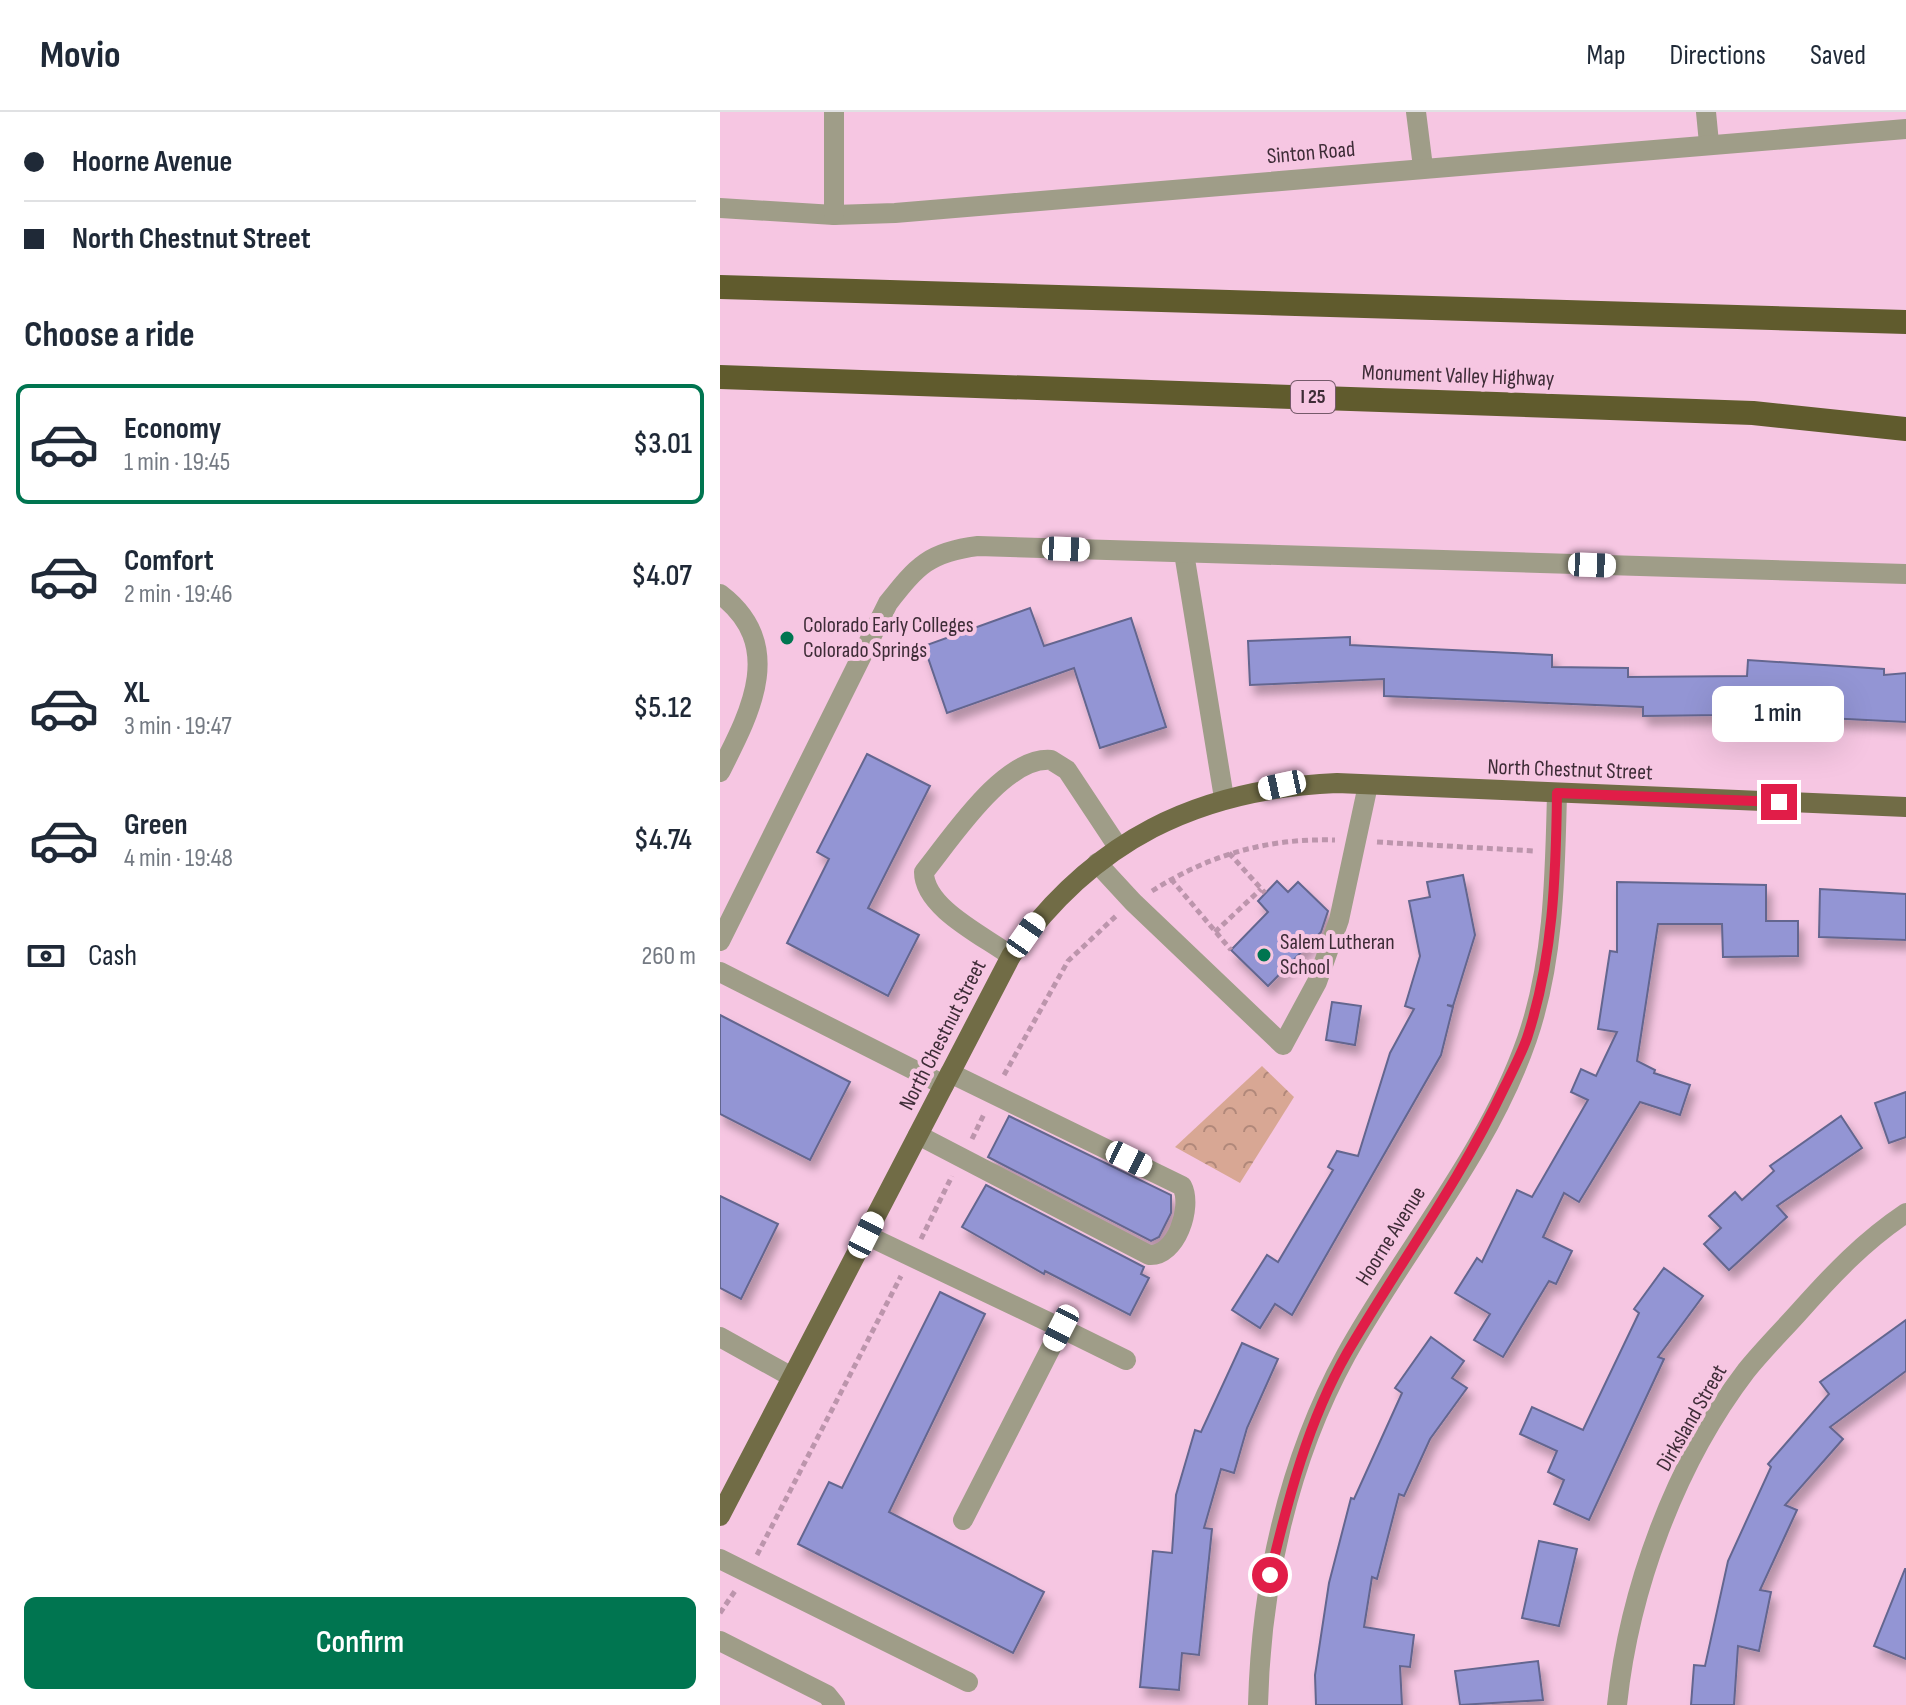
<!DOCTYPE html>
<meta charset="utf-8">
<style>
:root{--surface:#fff;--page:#f2f2f3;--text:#1f2937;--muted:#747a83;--line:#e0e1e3;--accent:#007550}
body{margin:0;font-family:"Sofia Sans Condensed",sans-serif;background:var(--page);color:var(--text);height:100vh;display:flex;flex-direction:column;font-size:30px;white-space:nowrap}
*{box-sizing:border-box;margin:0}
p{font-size:26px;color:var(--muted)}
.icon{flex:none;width:44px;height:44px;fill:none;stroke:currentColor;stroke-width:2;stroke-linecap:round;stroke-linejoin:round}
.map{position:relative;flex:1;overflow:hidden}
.details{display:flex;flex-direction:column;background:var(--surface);width:720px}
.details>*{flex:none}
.hud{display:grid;align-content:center;height:176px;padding:0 24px;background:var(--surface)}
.end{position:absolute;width:36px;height:36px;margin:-18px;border:10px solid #e11d48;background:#fff;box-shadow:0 0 0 4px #fff}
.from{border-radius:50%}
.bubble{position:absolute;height:56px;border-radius:12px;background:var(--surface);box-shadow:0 8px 32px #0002;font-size:26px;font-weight:600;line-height:56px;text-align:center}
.car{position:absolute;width:24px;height:48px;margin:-24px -12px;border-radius:10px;box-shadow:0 0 6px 2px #0007;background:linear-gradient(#fff 24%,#345 0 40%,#fff 0 76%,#345 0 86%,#fff 0)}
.hud b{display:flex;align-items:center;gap:28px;height:76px;font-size:30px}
.hud b+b{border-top:2px solid var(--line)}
.hud i{width:20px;height:20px;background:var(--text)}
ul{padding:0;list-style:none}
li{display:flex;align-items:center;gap:24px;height:120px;margin:0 16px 12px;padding:0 8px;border:4px solid transparent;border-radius:12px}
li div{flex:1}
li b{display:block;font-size:30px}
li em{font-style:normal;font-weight:600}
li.active{border-color:var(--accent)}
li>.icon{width:72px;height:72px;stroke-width:1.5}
h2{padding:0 24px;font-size:36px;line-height:96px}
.pay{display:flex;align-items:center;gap:20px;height:88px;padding:0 24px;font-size:30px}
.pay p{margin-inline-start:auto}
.cta{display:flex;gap:16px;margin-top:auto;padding:16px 24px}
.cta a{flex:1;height:92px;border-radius:12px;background:var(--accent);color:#fff;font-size:32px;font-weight:600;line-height:92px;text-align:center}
header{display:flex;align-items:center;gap:48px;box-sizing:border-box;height:112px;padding:0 40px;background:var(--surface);border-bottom:2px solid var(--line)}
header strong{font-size:38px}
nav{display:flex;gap:44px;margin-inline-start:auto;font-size:28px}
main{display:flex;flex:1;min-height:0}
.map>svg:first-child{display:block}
.park{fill:url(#park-crowns)}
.building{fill:#9395d4;stroke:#64668f;stroke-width:2;filter:url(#shadow)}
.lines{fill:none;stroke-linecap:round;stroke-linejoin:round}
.path{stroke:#bc95ac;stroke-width:5;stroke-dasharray:6 4;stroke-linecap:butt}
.minor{stroke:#9f9d88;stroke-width:20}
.major{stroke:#716c46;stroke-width:20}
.highway{stroke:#605b2d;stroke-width:24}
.route{stroke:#e11d48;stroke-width:10}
.poi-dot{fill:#007550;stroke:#f6c6e2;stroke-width:3}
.labels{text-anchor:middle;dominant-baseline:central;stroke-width:8;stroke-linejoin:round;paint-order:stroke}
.shield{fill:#f6c6e2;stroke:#755a6a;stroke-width:2}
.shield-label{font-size:20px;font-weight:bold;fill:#3e2c37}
.street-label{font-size:22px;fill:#3e2c37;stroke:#f6c6e2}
.poi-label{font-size:22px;fill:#3e2c37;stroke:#f6c6e2;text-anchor:start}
</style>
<header>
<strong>Movio</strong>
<nav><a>Map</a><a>Directions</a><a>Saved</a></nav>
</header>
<main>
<section class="details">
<div class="hud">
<b><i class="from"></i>Hoorne Avenue</b>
<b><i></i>North Chestnut Street</b>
</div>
<h2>Choose a ride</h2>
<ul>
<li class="active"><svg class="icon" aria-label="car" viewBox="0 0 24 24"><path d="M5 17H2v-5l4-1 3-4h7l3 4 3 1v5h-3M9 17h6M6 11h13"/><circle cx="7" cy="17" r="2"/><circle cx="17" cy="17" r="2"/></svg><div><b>Economy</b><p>1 min · 19:45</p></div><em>$3.01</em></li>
<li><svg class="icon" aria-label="car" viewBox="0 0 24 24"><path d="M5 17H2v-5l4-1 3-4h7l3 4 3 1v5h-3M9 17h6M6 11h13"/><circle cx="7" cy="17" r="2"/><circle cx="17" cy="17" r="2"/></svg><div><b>Comfort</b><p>2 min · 19:46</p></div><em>$4.07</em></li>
<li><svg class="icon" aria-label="car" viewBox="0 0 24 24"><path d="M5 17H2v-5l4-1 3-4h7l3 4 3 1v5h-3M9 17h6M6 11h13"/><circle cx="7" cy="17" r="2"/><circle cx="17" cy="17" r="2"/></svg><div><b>XL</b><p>3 min · 19:47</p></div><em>$5.12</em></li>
<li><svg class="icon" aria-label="car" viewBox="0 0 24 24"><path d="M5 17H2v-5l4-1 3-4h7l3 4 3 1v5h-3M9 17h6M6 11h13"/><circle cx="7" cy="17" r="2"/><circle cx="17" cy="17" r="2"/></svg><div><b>Green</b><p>4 min · 19:48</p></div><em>$4.74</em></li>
</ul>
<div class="pay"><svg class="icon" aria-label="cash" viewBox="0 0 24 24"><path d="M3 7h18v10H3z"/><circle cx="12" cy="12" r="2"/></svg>Cash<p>260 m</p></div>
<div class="cta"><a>Confirm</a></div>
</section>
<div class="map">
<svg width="1186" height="1593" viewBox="0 0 1186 1593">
<defs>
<pattern id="park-crowns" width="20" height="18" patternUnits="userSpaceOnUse" patternTransform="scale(2)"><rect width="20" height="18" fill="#d8a794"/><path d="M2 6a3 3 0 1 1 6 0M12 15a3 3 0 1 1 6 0" fill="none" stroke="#b1887a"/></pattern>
<filter id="shadow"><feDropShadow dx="5" dy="9" stdDeviation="4" flood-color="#0004"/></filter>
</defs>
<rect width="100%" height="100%" fill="#f6c6e2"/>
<polygon class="park" points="542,954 574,985 520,1071 455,1035"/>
<g class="building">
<polygon points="310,496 324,534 411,506 446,615 380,636 354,556 227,601 204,534"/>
<polygon points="630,525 630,533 832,543 832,555 908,556 908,565 1027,564 1028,548 1164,557 1164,563 1186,561 1186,610 1107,606 1107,600 1002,594 1002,603 923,604 923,595 664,584 664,567 530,573 528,529"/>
<polygon points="147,642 210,674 148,796 199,823 168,884 67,831 109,747 97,740"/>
<polygon points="743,763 755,823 733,894 727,893 733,895 721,943 572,1203 555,1192 540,1216 512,1198 547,1143 558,1150 613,1058 608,1055 617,1039 638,1044 670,941 694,897 685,894 700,844 689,789 710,785 707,770"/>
<polygon points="557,769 568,780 578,770 608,799 601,820 548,874 511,838 548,800 538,789"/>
<polygon points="897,770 1046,773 1046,809 1078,809 1078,844 1003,845 1002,812 938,812 917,949 935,958 934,961 970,973 960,1003 920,990 859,1090 844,1081 823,1125 852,1139 836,1172 829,1169 783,1245 754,1228 770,1202 735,1181 757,1146 762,1150 797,1078 812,1085 868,988 851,980 861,957 876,964 897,920 878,917 890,839 897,840"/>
<polygon points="1100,777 1186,782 1186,828 1099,825"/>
<polygon points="612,890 641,894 635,933 606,928"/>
<polygon points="0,903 130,970 90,1048 0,1002"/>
<polygon points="1186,980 1186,1025 1169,1031 1155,991"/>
<polygon points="289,1004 451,1083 451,1101 439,1125 431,1129 268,1045"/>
<polygon points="1121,1004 1142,1036 1057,1094 1067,1105 1009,1158 984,1132 1001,1116 989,1104 1015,1080 1022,1088 1054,1059 1050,1054"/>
<polygon points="266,1073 424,1155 421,1162 429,1166 410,1203 325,1159 324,1162 242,1115"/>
<polygon points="0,1084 58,1112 21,1187 0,1176"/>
<polygon points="944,1156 983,1184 938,1245 944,1247 869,1408 834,1392 844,1368 828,1360 837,1339 800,1322 812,1295 863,1318 919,1201 914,1197"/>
<polygon points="220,1180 265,1202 169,1400 324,1480 293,1541 78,1432 109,1370 122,1376"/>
<polygon points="1186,1208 1186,1259 1110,1315 1123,1327 1065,1393 1077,1398 1040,1478 1051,1480 1039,1539 1018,1534 1014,1593 971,1593 974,1553 985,1554 1008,1449 1051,1355 1048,1352 1109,1282 1100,1270"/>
<polygon points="711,1225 744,1249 732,1266 747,1276 710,1327 684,1384 679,1382 657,1467 652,1465 644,1515 694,1523 690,1555 680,1554 682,1593 596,1593 595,1563 609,1471 631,1386 634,1387 682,1281 675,1276"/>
<polygon points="522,1231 558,1247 527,1316 514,1361 501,1357 484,1416 492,1417 479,1543 462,1541 459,1578 420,1575 433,1439 452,1441 456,1383 475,1318 481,1320"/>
<polygon points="819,1429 857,1437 839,1514 802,1506"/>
<polygon points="1185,1457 1186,1457 1186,1547 1154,1534"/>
<polygon points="818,1549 823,1588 740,1593 735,1559"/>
</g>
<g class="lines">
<g class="path">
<polyline points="657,730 814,739"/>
<polyline points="509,741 545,781"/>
<polyline points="451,767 511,838"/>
<path d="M432,779C489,743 547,726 615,728"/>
<polyline points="495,820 541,777"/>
<polyline points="284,963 348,849 397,803"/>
<polyline points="252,1027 265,1000"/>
<polyline points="201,1127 232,1064"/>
<polyline points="37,1443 181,1164"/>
<polyline points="0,1501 15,1479"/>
</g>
<g class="minor">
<polyline points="696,0 703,55"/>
<polyline points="986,0 989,31"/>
<polyline points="0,96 114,103 175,101 1186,17"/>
<polyline points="114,103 114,0"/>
<polyline points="464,441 504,686"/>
<path d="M0,482C67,533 30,601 0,660"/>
<polyline points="377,751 413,790 563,933 597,870 619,808 648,673"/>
<path d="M0,829L168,491C197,454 209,440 258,434L1186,462"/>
<path d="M291,844C264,824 204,796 204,760C231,727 284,644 331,648L347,658L398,735"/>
<polyline points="0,860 224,973"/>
<path d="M198,1023L429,1143C456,1145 473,1095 462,1074L230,961"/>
<polyline points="146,1123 341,1216 243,1408"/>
<polyline points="341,1216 406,1248"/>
<polyline points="0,1225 72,1265"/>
<polyline points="0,1447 248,1570"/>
<polyline points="0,1529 107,1583 115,1593"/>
<path d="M538,1593C541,1473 568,1349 626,1243C684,1138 767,1042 807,927C834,849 835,764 837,681"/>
<path d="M897,1593C909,1478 955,1352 1026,1259C1042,1239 1061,1220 1079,1200C1112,1163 1144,1129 1186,1101"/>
</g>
<path class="major" d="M0,1404L291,844C373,728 477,677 617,671L1186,695"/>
<g class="highway">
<polyline points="0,175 1186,210"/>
<polyline points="0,265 1033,301 1186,317"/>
</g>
</g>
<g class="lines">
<path class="route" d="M550,1463C568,1387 588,1309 627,1241C679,1152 740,1069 784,976C792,960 801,943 807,926C833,847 836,764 837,681L1059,690"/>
</g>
<g class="poi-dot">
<circle cx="67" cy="526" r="8"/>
<circle cx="544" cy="843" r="8"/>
</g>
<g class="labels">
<rect class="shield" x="571" y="269" width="44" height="32" rx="6"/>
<g class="shield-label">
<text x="593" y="285">I 25</text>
</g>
<g class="street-label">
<text transform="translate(591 41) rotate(-5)">Sinton Road</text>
<text transform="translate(738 264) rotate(2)">Monument Valley Highway</text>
<text transform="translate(850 658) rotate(2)">North Chestnut Street</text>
<text transform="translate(223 923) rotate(-63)">North Chestnut Street</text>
<text transform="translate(671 1124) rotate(-58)">Hoorne Avenue</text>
<text transform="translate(972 1306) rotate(-60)">Dirksland Street</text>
</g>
<g class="poi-label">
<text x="83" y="513">Colorado Early Colleges<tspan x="83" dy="25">Colorado Springs</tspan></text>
<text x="560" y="830">Salem Lutheran<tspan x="560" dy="25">School</tspan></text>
</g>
</g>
</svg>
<i class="end from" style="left:550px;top:1463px"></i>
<i class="end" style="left:1059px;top:690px"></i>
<div class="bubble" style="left:992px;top:574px;width:132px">1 min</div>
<i class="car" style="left:346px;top:437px;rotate:92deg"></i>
<i class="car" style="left:872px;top:453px;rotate:92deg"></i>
<i class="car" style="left:562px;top:673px;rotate:258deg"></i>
<i class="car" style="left:306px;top:823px;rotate:35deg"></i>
<i class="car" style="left:409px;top:1047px;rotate:116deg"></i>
<i class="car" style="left:146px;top:1123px;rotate:27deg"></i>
<i class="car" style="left:341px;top:1216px;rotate:207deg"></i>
</div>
</main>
